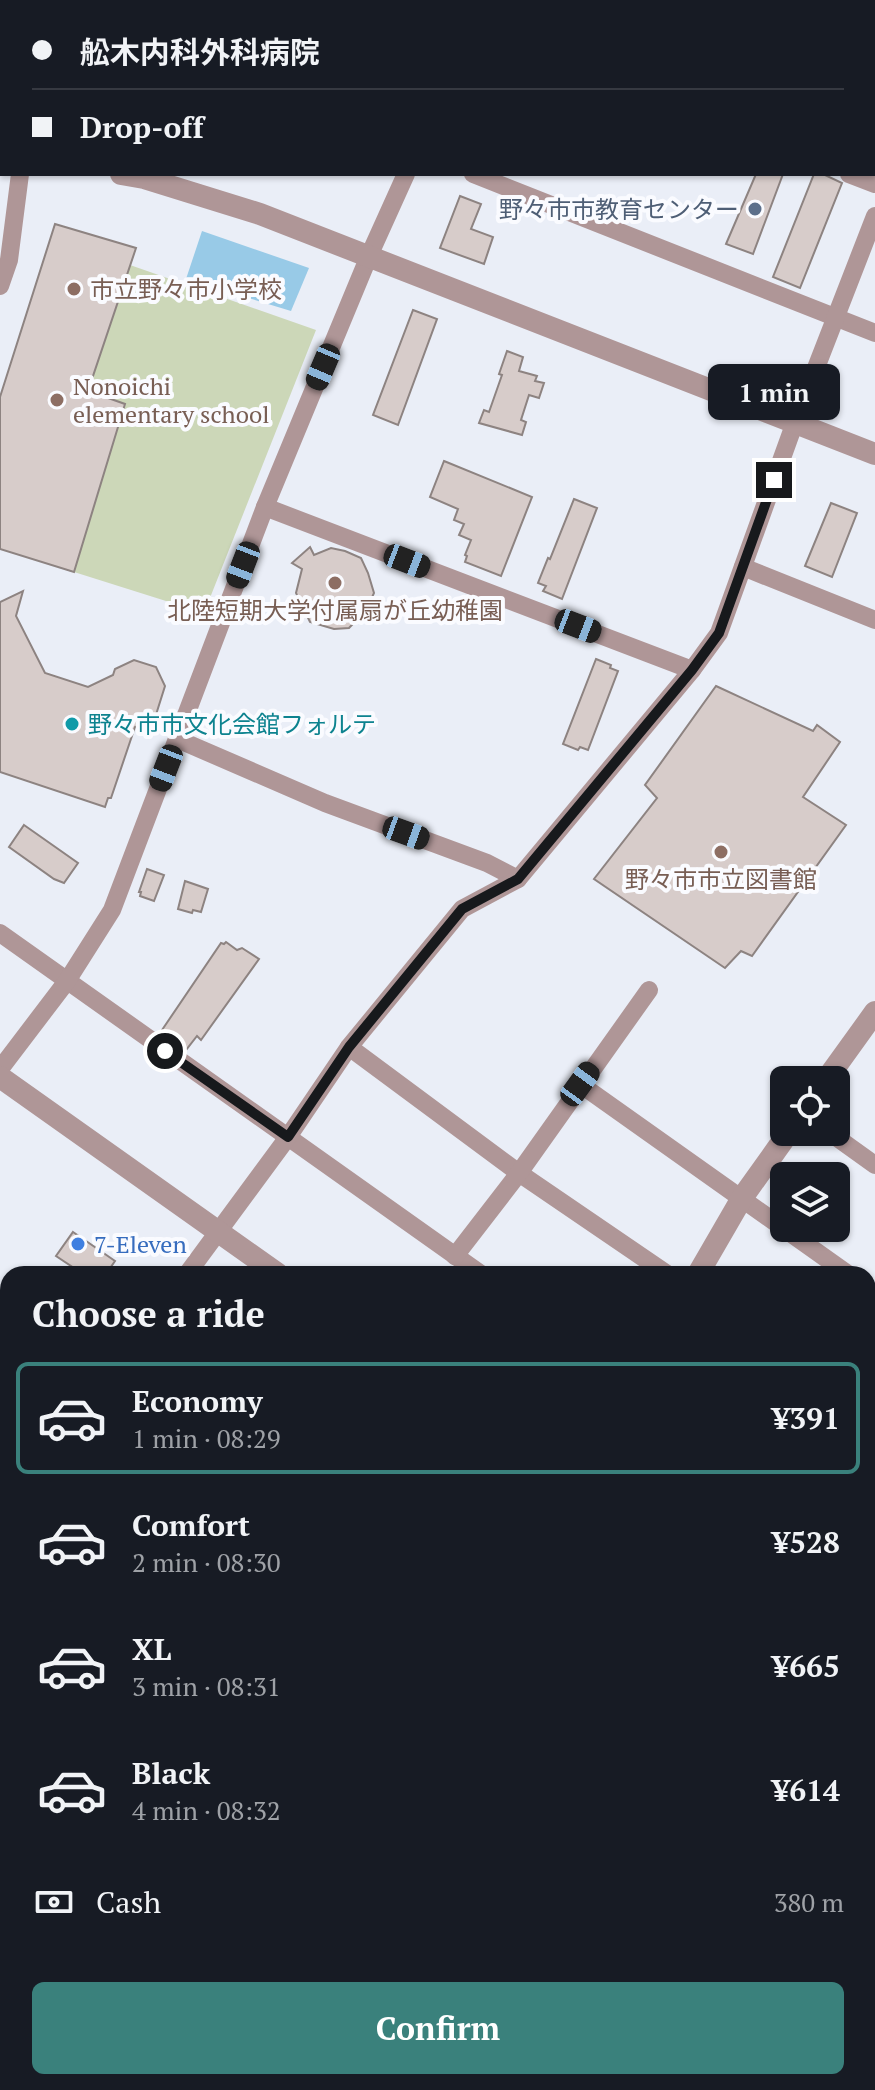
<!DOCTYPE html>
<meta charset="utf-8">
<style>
:root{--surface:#171b24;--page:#20242c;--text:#f1f3f6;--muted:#9ea1a6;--line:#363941;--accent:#3a817c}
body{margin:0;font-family:"PT Serif","Noto Sans JP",serif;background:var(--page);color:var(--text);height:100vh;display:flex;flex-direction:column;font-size:30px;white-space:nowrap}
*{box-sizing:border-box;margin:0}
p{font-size:26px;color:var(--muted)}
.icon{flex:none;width:44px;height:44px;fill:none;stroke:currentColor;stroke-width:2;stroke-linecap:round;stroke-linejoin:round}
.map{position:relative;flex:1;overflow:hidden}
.details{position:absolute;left:0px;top:1266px;width:876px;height:824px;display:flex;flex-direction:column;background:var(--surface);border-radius:24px 24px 0 0;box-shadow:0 2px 6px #0004}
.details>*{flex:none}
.banner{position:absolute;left:0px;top:0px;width:876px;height:176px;box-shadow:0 2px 6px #0004;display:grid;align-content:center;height:176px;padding:0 32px;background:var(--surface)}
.controls{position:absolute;left:770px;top:1066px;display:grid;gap:16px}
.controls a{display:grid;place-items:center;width:80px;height:80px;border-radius:12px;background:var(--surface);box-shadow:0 2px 6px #0004;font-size:40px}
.end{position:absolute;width:36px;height:36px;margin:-18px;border:10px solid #17191c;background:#fff;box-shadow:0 0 0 4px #fff}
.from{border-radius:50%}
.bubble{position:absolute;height:56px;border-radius:12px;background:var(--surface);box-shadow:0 2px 6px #0004;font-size:26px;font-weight:700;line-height:56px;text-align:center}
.car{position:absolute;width:24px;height:48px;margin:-24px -12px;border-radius:10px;box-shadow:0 0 6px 2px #0007;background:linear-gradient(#222 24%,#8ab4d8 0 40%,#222 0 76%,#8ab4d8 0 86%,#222 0)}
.banner b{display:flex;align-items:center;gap:28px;height:76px;font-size:30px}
.banner b+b{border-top:2px solid var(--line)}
.banner i{width:20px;height:20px;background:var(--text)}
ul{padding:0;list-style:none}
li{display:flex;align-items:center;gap:24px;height:112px;margin:0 16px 12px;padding:0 16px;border:4px solid transparent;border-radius:12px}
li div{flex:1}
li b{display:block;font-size:30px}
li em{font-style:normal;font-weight:700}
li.selected{border-color:var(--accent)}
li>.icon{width:72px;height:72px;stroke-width:1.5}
h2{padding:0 32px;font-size:36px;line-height:96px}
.pay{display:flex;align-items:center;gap:20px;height:88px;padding:0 32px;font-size:30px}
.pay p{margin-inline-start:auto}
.action{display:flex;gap:16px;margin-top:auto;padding:16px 32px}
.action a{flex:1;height:92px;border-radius:12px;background:var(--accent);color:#fff;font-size:32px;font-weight:700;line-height:92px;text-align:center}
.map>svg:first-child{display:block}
.green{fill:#ccd7b8}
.water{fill:#98cae7}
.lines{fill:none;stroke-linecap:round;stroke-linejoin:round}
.river{stroke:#98cae7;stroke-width:32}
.building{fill:#d7ccca;stroke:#8d8381;stroke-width:2}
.minor{stroke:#af9697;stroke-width:18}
.tertiary{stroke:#af9697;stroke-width:22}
.route{stroke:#17191c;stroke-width:10}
.service-dot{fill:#5c6f8a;stroke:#fafbff;stroke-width:3}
.education-dot{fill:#8d6e63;stroke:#fafbff;stroke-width:3}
.culture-dot{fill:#0f9aa8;stroke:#fafbff;stroke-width:3}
.shop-dot{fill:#3f7fe0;stroke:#fafbff;stroke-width:3}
.labels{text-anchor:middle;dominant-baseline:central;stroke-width:8;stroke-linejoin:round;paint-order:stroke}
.service-label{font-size:24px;fill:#4e5e75;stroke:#fafbff;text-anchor:end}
.education-label{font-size:24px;fill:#785e54;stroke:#fafbff;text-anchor:start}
.culture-label{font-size:24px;fill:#0d838f;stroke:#fafbff;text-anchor:start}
.shop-label{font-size:24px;fill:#366cbe;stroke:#fafbff;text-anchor:start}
</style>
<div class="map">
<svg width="875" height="2090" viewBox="0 0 875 2090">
<rect width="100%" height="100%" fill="#eaeef7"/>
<g class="green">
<polygon points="130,265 316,330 204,613 74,572 125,404 88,391"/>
<polygon points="48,2082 122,2082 147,2090 45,2090"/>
</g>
<polygon class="water" points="202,231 309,268 291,311 186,279"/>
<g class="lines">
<g class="river">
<polyline points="0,1658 8,1664"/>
<polyline points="465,2082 470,2090"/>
</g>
</g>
<g class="building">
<polygon points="756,174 783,174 753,254 726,244"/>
<polygon points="814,174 823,174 842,183 800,288 773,277"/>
<polygon points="460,196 481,204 471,229 493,237 484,264 440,248"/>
<polygon points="55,224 136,248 88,391 125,404 74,572 0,549 0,397"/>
<polygon points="413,310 437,319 398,425 373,415"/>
<polygon points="507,351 523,357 519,371 537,376 535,381 544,383 539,398 529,395 521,420 526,422 522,435 479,423 484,410 489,412 502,375 499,374"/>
<polygon points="444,461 532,497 501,576 465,562 467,556 465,555 471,540 459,535 464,524 454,520 458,509 430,497"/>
<polygon points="574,499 597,508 562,599 543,591 546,586 538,583 548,558 550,559"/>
<polygon points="831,503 857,513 832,577 805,566"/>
<polygon points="310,547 314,555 331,548 345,551 361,558 368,573 374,593 367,609 349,628 334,629 310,622 296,593 302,569 292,563"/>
<polygon points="23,591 16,616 45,673 88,687 113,675 115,669 134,660 156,667 165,686 154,721 135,727 111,798 108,798 105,807 0,772 0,602"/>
<polygon points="596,659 611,665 610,668 618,671 588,750 580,747 578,750 563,744"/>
<polygon points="716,686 813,731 817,725 840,742 803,797 846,825 752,956 741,951 725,968 594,879 657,798 645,785"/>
<polygon points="24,825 78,863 64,883 54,879 9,847"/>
<polygon points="147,869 164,875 154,901 140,896 141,892 139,892"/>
<polygon points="185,881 208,889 201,912 193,910 192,913 178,909"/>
<polygon points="226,942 237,950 242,948 259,959 201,1040 197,1036 186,1050 162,1030 221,943 224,944"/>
<polygon points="73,1232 115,1261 106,1274 83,1274 56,1256"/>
</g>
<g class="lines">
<g class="minor">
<polyline points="409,0 414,2"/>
<polyline points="758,0 763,2"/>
<polyline points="43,2 43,0"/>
<polyline points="148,2 149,0"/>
<polyline points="476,2 476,0"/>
<polyline points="874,46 875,47"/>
<polyline points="473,174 875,333"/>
<polyline points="849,174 875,184"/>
<polyline points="0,286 9,260 20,174"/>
<polyline points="265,507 692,670"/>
<polyline points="743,567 875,620"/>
<polyline points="177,739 325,803 487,863 518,879"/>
<polyline points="0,933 481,1274"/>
<polyline points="349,1047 519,1173 667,1274"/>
<polyline points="0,1069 67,981 112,910 265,507 369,256 406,174"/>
<polyline points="580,1084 848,1274"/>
<polyline points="829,1132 875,1165"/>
<polyline points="455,1256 519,1173 649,990"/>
<polyline points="187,1274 288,1137 349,1047 462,909 518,879 692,670 719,633 795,422 875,216"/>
<polyline points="868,1289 875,1294"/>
<polyline points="0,1381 8,1387"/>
<polyline points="868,1412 875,1417"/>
<polyline points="868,1487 875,1490"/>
<polyline points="0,1548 8,1537"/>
<polyline points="868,1833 875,1836"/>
<polyline points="868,1947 875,1950"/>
<polyline points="0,2027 8,2002"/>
<polyline points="868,2060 875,2045"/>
<polyline points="143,2082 167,2090"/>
<polyline points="591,2082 608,2090"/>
<polyline points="189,2090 192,2082"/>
<polyline points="305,2090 308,2082"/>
<polyline points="629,2090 632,2082"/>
<polyline points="854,2090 857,2082"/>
</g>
<g class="tertiary">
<polyline points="0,155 2,155"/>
<polyline points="121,174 144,178 260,214 875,454"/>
<polyline points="0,1077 278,1274"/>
<polyline points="826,1080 875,1012"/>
<polyline points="698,1274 742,1198 789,1132"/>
<polyline points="868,1681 875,1684"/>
<polyline points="431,2090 434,2082"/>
</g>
</g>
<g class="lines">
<polyline class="route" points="165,1051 288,1137 349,1047 462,909 518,879 692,670 719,633 774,480"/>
</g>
<circle class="service-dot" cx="755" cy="209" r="8"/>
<g class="education-dot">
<circle cx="74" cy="289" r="8"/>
<circle cx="57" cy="400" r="8"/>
<circle cx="335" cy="583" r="8"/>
<circle cx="721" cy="852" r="8"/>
</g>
<circle class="culture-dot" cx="72" cy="724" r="8"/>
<circle class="shop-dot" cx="78" cy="1244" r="8"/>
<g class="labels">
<g class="service-label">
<text x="739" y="209">野々市市教育センター</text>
</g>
<g class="education-label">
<text x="90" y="289">市立野々市小学校</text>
<text x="73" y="386">Nonoichi<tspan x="73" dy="28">elementary school</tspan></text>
<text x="335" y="610" text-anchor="middle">北陸短期大学付属扇が丘幼稚園</text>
<text x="721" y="879" text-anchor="middle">野々市市立図書館</text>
</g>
<g class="culture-label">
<text x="88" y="724">野々市市文化会館フォルテ</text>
</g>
<g class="shop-label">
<text x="94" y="1244">7-Eleven</text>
</g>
</g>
</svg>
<div class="controls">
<a><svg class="icon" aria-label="locate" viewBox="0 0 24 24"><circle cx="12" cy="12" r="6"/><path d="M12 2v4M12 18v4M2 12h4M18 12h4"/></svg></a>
<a><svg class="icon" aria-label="layers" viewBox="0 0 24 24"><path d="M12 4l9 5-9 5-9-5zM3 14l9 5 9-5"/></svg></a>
</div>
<i class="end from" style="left:165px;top:1051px"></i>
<i class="end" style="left:774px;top:480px"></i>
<div class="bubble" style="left:708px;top:364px;width:132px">1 min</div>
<i class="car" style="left:323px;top:367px;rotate:203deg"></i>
<i class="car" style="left:407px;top:561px;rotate:111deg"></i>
<i class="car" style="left:243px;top:565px;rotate:201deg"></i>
<i class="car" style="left:578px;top:626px;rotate:111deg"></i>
<i class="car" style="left:166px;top:768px;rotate:201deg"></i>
<i class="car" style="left:406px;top:833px;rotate:110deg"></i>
<i class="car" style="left:580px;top:1084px;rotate:36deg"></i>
<div class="banner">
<b><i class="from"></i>舩木内科外科病院</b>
<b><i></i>Drop-off</b>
</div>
<section class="details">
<h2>Choose a ride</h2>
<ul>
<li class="selected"><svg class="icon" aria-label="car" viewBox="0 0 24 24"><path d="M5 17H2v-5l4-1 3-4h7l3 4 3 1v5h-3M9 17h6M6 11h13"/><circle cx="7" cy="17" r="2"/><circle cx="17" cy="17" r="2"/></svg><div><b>Economy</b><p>1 min · 08:29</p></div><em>¥391</em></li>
<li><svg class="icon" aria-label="car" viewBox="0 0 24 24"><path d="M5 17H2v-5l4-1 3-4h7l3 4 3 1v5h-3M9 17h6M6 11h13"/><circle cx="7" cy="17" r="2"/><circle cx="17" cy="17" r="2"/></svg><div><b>Comfort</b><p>2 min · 08:30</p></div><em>¥528</em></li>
<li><svg class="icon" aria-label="car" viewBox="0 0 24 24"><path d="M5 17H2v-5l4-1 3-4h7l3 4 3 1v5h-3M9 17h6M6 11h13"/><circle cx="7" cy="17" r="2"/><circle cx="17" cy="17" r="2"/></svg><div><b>XL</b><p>3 min · 08:31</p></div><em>¥665</em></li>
<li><svg class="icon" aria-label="car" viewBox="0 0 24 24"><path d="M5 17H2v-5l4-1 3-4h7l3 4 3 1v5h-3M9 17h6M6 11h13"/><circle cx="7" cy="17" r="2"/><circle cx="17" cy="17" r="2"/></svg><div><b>Black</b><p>4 min · 08:32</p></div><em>¥614</em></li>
</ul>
<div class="pay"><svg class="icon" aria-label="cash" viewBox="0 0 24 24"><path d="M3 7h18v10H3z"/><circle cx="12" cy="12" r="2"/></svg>Cash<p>380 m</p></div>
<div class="action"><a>Confirm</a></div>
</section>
</div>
